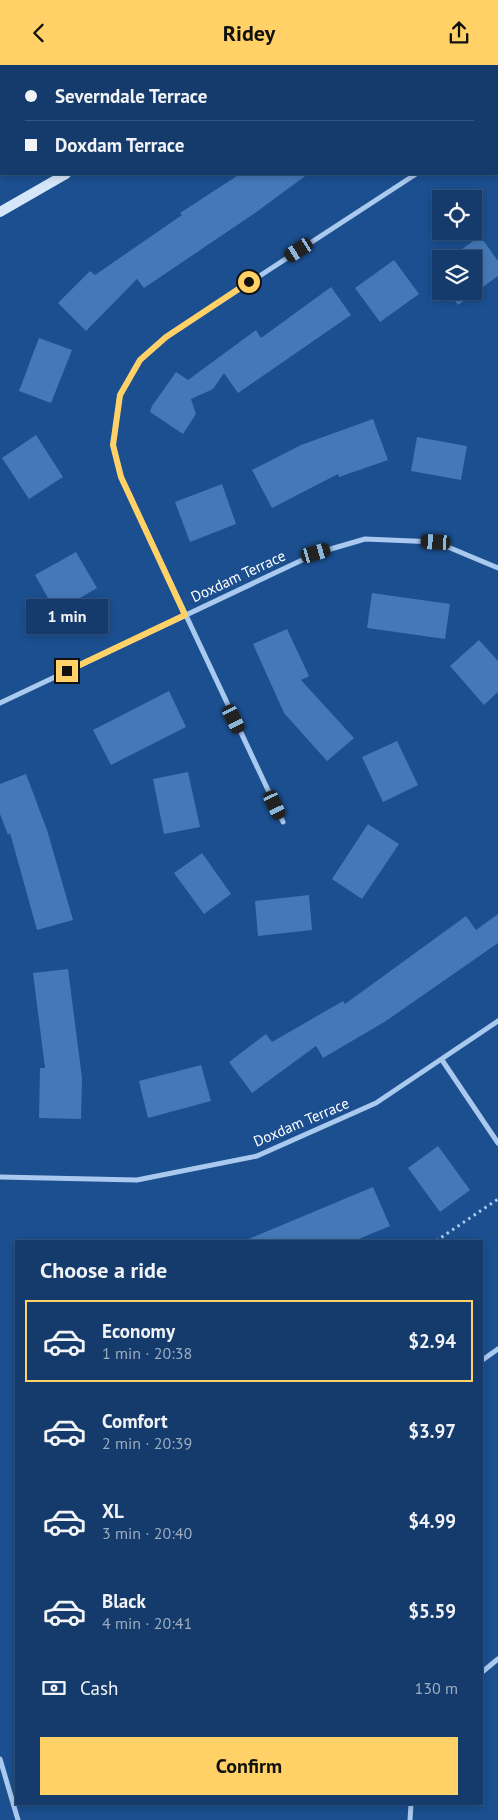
<!DOCTYPE html>
<meta charset="utf-8">
<style>
:root{--surface:#143b6b;--page:#214673;--text:#f1f3f6;--muted:#9dadc1;--line:#33557e;--accent:#ffd166}
body{margin:0;font-family:"PT Sans",sans-serif;background:var(--page);color:var(--text);height:100vh;display:flex;flex-direction:column;font-size:19px;white-space:nowrap}
*{box-sizing:border-box;margin:0}
p{font-size:16px;color:var(--muted)}
.icon{flex:none;width:28px;height:28px;fill:none;stroke:currentColor;stroke-width:2;stroke-linecap:round;stroke-linejoin:round}
.map{position:relative;flex:1;overflow:hidden}
.panel{position:absolute;left:15px;top:1175px;width:468px;height:565px;display:flex;flex-direction:column;background:var(--surface);border-radius:0px;box-shadow:0 2px 8px #0003,0 0 0 1px var(--line)}
.panel>*{flex:none}
.top-card{position:absolute;left:0px;top:0px;width:499px;height:110px;box-shadow:0 2px 8px #0003,0 0 0 1px var(--line);display:grid;align-content:center;height:110px;padding:0 25px;background:var(--surface)}
.fabs{position:absolute;left:432px;top:125px;display:grid;gap:10px}
.fabs a{display:grid;place-items:center;width:50px;height:50px;border-radius:0px;background:var(--surface);box-shadow:0 2px 8px #0003,0 0 0 1px var(--line);font-size:25px}
.end{position:absolute;width:22px;height:22px;margin:-11px;border:6px solid #ffd166;background:#111;box-shadow:0 0 0 2px #111}
.from{border-radius:50%}
.bubble{position:absolute;height:35px;border-radius:0px;background:var(--surface);box-shadow:0 2px 8px #0003,0 0 0 1px var(--line);font-size:16px;font-weight:700;line-height:35px;text-align:center}
.car{position:absolute;width:15px;height:30px;margin:-15px -8px;border-radius:6px;box-shadow:0 0 4px 1px #0007;background:linear-gradient(#222 24%,#8ab4d8 0 40%,#222 0 76%,#8ab4d8 0 86%,#222 0)}
.top-card b{display:flex;align-items:center;gap:18px;height:48px;font-size:19px}
.top-card b+b{border-top:1px solid var(--line)}
.top-card i{width:12px;height:12px;background:var(--text)}
ul{padding:0;list-style:none}
li{display:flex;align-items:center;gap:15px;height:82px;margin:0 10px 8px;padding:0 15px;border:2px solid transparent;border-radius:0px}
li div{flex:1}
li b{display:block;font-size:19px}
li em{font-style:normal;font-weight:700}
li.current{border-color:var(--accent)}
li>.icon{width:45px;height:45px;stroke-width:1.5}
h2{padding:0 25px;font-size:22px;line-height:60px}
.pay{display:flex;align-items:center;gap:12px;height:55px;padding:0 25px;font-size:19px}
.pay p{margin-inline-start:auto}
.button{display:flex;gap:10px;margin-top:auto;padding:10px 25px}
.button a{flex:1;height:58px;border-radius:0px;background:var(--accent);color:#111;font-size:20px;font-weight:700;line-height:58px;text-align:center}
header{display:flex;justify-content:space-between;align-items:center;height:65px;padding:0 25px;background:var(--accent);color:#111;font-size:22px;font-weight:700}
.map>svg:first-child{display:block}
.building{fill:#4478b7}
.lines{fill:none;stroke-linecap:round;stroke-linejoin:round}
.path{stroke:#a9c9ee;stroke-width:3;stroke-dasharray:2.5 4;stroke-linecap:butt}
.street{stroke:#a9c9ee;stroke-width:5}
.secondary{stroke:#d6e6fa;stroke-width:10}
.route{stroke:#ffd166;stroke-width:6}
.labels{text-anchor:middle;dominant-baseline:central;stroke-width:4;stroke-linejoin:round;paint-order:stroke}
.street-label{font-size:15px;fill:#fff;stroke:#1b4f8f}
</style>
<header><svg class="icon" aria-label="back" viewBox="0 0 24 24"><path d="M15 5l-7 7 7 7"/></svg>Ridey<svg class="icon" aria-label="share" viewBox="0 0 24 24"><path d="M12 15V3M7 8l5-5 5 5M5 13v7h14v-7"/></svg></header>
<div class="map">
<svg width="498" height="1755" viewBox="0 0 498 1755">
<rect width="100%" height="100%" fill="#1b4f8f"/>
<g class="building">
<polygon points="240,109 308,109 255,148 144,223 137,214 86,266 58,238 90,206 95,210 182,150 180,148"/>
<polygon points="480,171 498,196 498,211 458,240 448,226 474,226 474,194 449,194"/>
<polygon points="394,195 419,229 380,257 355,223"/>
<polygon points="441,199 441,218 432,206"/>
<polygon points="331,222 351,250 238,328 224,308 213,324 191,334 196,349 183,369 150,347 152,341 176,307 188,315 256,265 261,273"/>
<polygon points="39,273 72,285 51,338 19,326"/>
<polygon points="373,354 388,395 339,412 338,409 272,443 252,405 301,380"/>
<polygon points="36,370 63,412 29,434 2,393"/>
<polygon points="417,372 467,381 461,415 411,406"/>
<polygon points="222,419 236,459 190,477 175,437"/>
<polygon points="76,487 97,523 56,547 35,510"/>
<polygon points="372,528 450,539 445,574 367,563"/>
<polygon points="287,564 309,611 301,615 354,673 327,696 284,648 253,579"/>
<polygon points="479,575 498,596 498,627 484,640 450,601"/>
<polygon points="169,626 186,662 111,700 93,665"/>
<polygon points="397,676 418,720 383,737 362,692"/>
<polygon points="188,707 200,762 164,769 153,714"/>
<polygon points="26,709 47,765 73,855 37,865 10,768 8,770 0,749 0,719"/>
<polygon points="368,759 399,779 362,834 332,814"/>
<polygon points="202,788 231,829 204,849 174,808"/>
<polygon points="309,830 312,865 258,871 255,836"/>
<polygon points="498,849 498,878 386,956 323,993 316,981 252,1028 229,997 266,969 272,977 343,936 345,939 466,851 476,865"/>
<polygon points="68,904 82,1013 81,1054 39,1053 40,1003 45,1003 33,908"/>
<polygon points="201,1000 211,1036 148,1053 139,1016"/>
<polygon points="438,1081 470,1125 440,1147 408,1103"/>
<polygon points="373,1122 390,1161 354,1176 244,1176"/>
</g>
<g class="lines">
<polyline class="path" points="436,1176 498,1134"/>
<g class="street">
<polyline points="0,638 317,488 365,474 436,477 498,503"/>
<polyline points="283,757 121,412 113,380 120,330 140,295 166,272 416,109"/>
<polyline points="442,995 498,1078"/>
<polyline points="0,1112 137,1115 257,1091 376,1038 498,956"/>
<polyline points="481,1296 498,1284"/>
<polyline points="481,1608 498,1594"/>
<polyline points="0,1694 18,1755"/>
<polyline points="410,1755 411,1739"/>
</g>
<g class="secondary">
<polyline points="221,1 223,0"/>
<polyline points="0,147 66,109"/>
</g>
</g>
<g class="lines">
<polyline class="route" points="67,606 185,550 121,412 113,380 120,330 140,295 166,272 249,217"/>
</g>
<g class="labels">
<g class="street-label">
<text transform="translate(238 511) rotate(-25)">Doxdam Terrace</text>
<text transform="translate(301 1057) rotate(-23)">Doxdam Terrace</text>
</g>
</g>
</svg>
<div class="fabs">
<a><svg class="icon" aria-label="locate" viewBox="0 0 24 24"><circle cx="12" cy="12" r="6"/><path d="M12 2v4M12 18v4M2 12h4M18 12h4"/></svg></a>
<a><svg class="icon" aria-label="layers" viewBox="0 0 24 24"><path d="M12 4l9 5-9 5-9-5zM3 14l9 5 9-5"/></svg></a>
</div>
<i class="end from" style="left:249px;top:217px"></i>
<i class="end" style="left:67px;top:606px"></i>
<div class="bubble" style="left:26px;top:534px;width:82px">1 min</div>
<i class="car" style="left:299px;top:185px;rotate:237deg"></i>
<i class="car" style="left:436px;top:477px;rotate:273deg"></i>
<i class="car" style="left:316px;top:488px;rotate:74deg"></i>
<i class="car" style="left:234px;top:654px;rotate:154deg"></i>
<i class="car" style="left:275px;top:740px;rotate:155deg"></i>
<div class="top-card">
<b><i class="from"></i>Severndale Terrace</b>
<b><i></i>Doxdam Terrace</b>
</div>
<section class="panel">
<h2>Choose a ride</h2>
<ul>
<li class="current"><svg class="icon" aria-label="car" viewBox="0 0 24 24"><path d="M5 17H2v-5l4-1 3-4h7l3 4 3 1v5h-3M9 17h6M6 11h13"/><circle cx="7" cy="17" r="2"/><circle cx="17" cy="17" r="2"/></svg><div><b>Economy</b><p>1 min · 20:38</p></div><em>$2.94</em></li>
<li><svg class="icon" aria-label="car" viewBox="0 0 24 24"><path d="M5 17H2v-5l4-1 3-4h7l3 4 3 1v5h-3M9 17h6M6 11h13"/><circle cx="7" cy="17" r="2"/><circle cx="17" cy="17" r="2"/></svg><div><b>Comfort</b><p>2 min · 20:39</p></div><em>$3.97</em></li>
<li><svg class="icon" aria-label="car" viewBox="0 0 24 24"><path d="M5 17H2v-5l4-1 3-4h7l3 4 3 1v5h-3M9 17h6M6 11h13"/><circle cx="7" cy="17" r="2"/><circle cx="17" cy="17" r="2"/></svg><div><b>XL</b><p>3 min · 20:40</p></div><em>$4.99</em></li>
<li><svg class="icon" aria-label="car" viewBox="0 0 24 24"><path d="M5 17H2v-5l4-1 3-4h7l3 4 3 1v5h-3M9 17h6M6 11h13"/><circle cx="7" cy="17" r="2"/><circle cx="17" cy="17" r="2"/></svg><div><b>Black</b><p>4 min · 20:41</p></div><em>$5.59</em></li>
</ul>
<div class="pay"><svg class="icon" aria-label="cash" viewBox="0 0 24 24"><path d="M3 7h18v10H3z"/><circle cx="12" cy="12" r="2"/></svg>Cash<p>130 m</p></div>
<div class="button"><a>Confirm</a></div>
</section>
</div>
